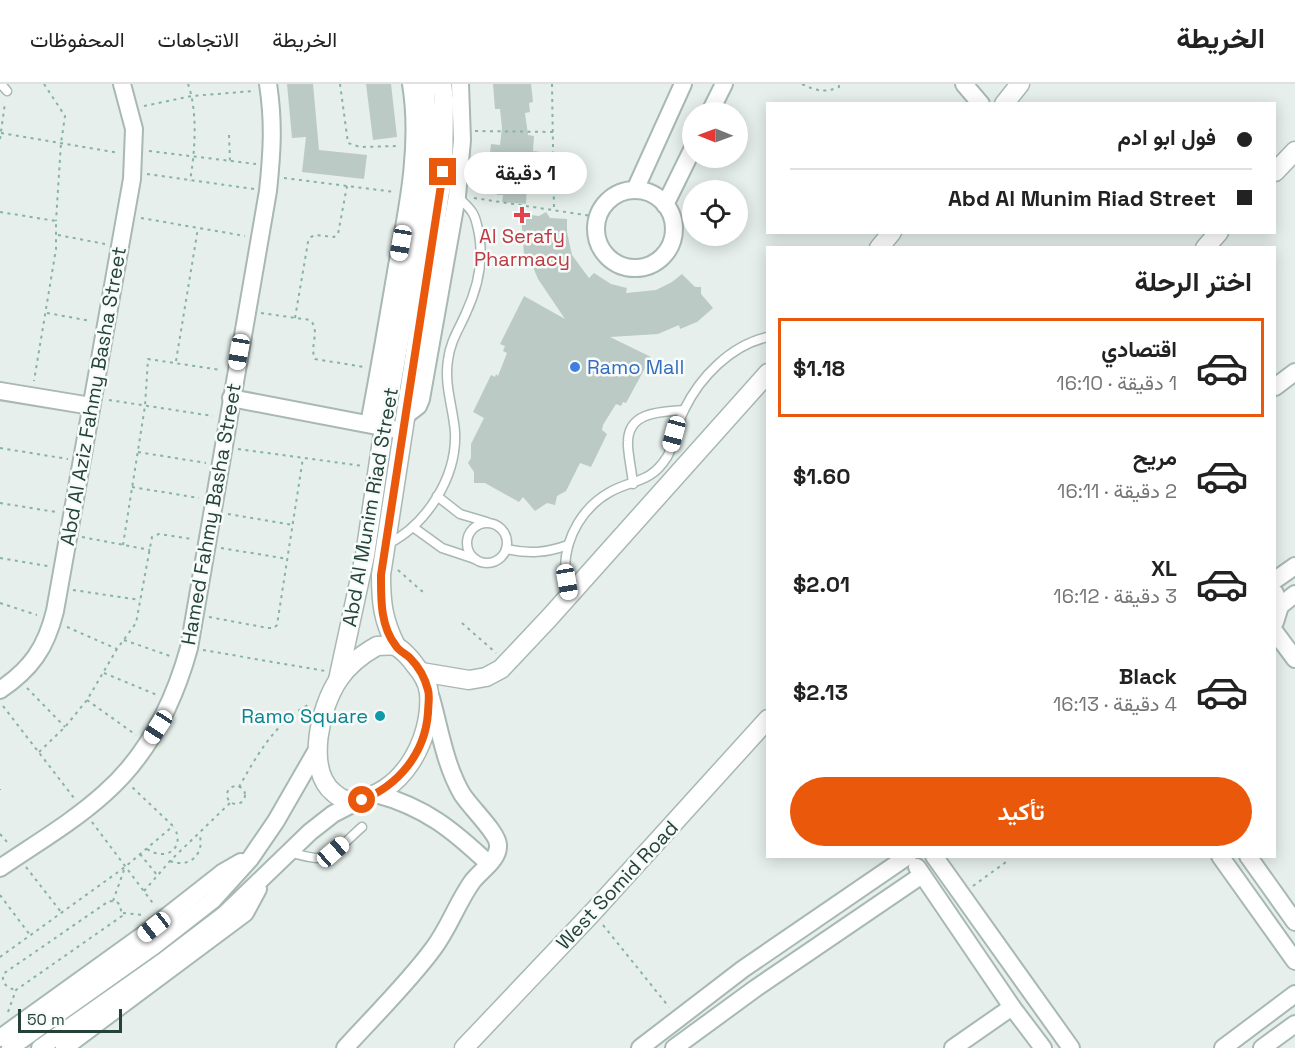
<!DOCTYPE html>
<html lang="ar">
<meta charset="utf-8">
<style>
:root{--surface:#fff;--page:#f2f2f2;--text:#222;--muted:#767676;--line:#e0e0e0;--accent:#ea580c}
body{margin:0;font-family:"Space Grotesk",Vazirmatn,sans-serif;background:var(--page);color:var(--text);direction:rtl;height:100vh;display:flex;flex-direction:column;font-size:22px;white-space:nowrap}
*{box-sizing:border-box;margin:0}
p{font-size:20px;color:var(--muted)}
.icon{flex:none;width:33px;height:33px;fill:none;stroke:currentColor;stroke-width:2;stroke-linecap:round;stroke-linejoin:round}
.map{position:relative;flex:1;overflow:hidden;direction:ltr}
.drawer{position:absolute;left:766px;top:162px;width:510px;height:612px;display:flex;flex-direction:column;background:var(--surface);border-radius:0px;box-shadow:0 3px 15px #0003;direction:rtl}
.drawer>*{flex:none}
.hud{position:absolute;left:766px;top:18px;width:510px;height:132px;border-radius:0px;box-shadow:0 3px 15px #0003;direction:rtl;display:grid;align-content:center;height:132px;padding:0 24px;background:var(--surface)}
.needle{width:39px;rotate:271deg}
.controls{position:absolute;left:682px;top:18px;display:grid;gap:12px}
.controls a{display:grid;place-items:center;width:66px;height:66px;border-radius:50%;background:var(--surface);box-shadow:0 3px 15px #0003;font-size:30px}
.scale{position:absolute;left:18px;bottom:15px;width:104px;box-sizing:border-box;padding-left:6px;border:3px solid #24423a;border-top:0;font-size:16px;line-height:21px;white-space:nowrap;color:#24423a;-webkit-text-stroke:4px #f7fbf9;paint-order:stroke}
.end{position:absolute;width:27px;height:27px;margin:-14px;border:8px solid #ea580c;background:#fff;box-shadow:0 0 0 3px #fff}
.from{border-radius:50%}
.bubble{position:absolute;height:42px;border-radius:21px;background:var(--surface);box-shadow:0 3px 15px #0003;font-size:20px;font-weight:600;line-height:42px;text-align:center;direction:rtl}
.car{position:absolute;width:18px;height:36px;margin:-18px -9px;border-radius:8px;box-shadow:0 0 4px 2px #0007;background:linear-gradient(#fff 24%,#345 0 40%,#fff 0 76%,#345 0 86%,#fff 0)}
.hud b{display:flex;align-items:center;gap:21px;height:57px;font-size:22px}
.hud b+b{border-top:2px solid var(--line)}
.hud i{width:15px;height:15px;background:var(--text)}
ul{padding:0;list-style:none}
li{display:flex;align-items:center;gap:18px;height:99px;margin:0 12px 9px;padding:0 12px;border:3px solid transparent;border-radius:0px}
li div{flex:1}
li b{display:block;font-size:22px}
li em{font-style:normal;font-weight:600}
li.selected{border-color:var(--accent)}
li>.icon{width:54px;height:54px;stroke-width:1.5}
h2{padding:0 24px;font-size:27px;line-height:72px}
.primary-button{display:flex;gap:12px;margin-top:auto;padding:12px 24px}
.primary-button a{flex:1;height:69px;border-radius:36px;background:var(--accent);color:#fff;font-size:24px;font-weight:600;line-height:69px;text-align:center}
header{display:flex;align-items:center;gap:36px;box-sizing:border-box;height:84px;padding:0 30px;background:var(--surface);border-bottom:2px solid var(--line)}
header strong{font-size:28px}
nav{display:flex;gap:33px;margin-inline-start:auto;font-size:21px}
.map>svg:first-child{display:block}
.building{fill:#bbcac4}
.lines{fill:none;stroke-linecap:round;stroke-linejoin:round}
.service-casing{stroke:#a8b8b2;stroke-width:11}
.minor-casing{stroke:#a8b8b2;stroke-width:20}
.tertiary-casing{stroke:#a8b8b2;stroke-width:21}
.path{stroke:#86b3a5;stroke-width:2;stroke-dasharray:3 4.5;stroke-linecap:butt}
.service{stroke:#fff;stroke-width:8}
.minor{stroke:#fff;stroke-width:16}
.tertiary{stroke:#fff;stroke-width:18}
.route{stroke:#ea580c;stroke-width:8}
.health-dot{fill:#e0444e;stroke:#f7fbf9;stroke-width:2}
.shop-dot{fill:#3f7fe0;stroke:#f7fbf9;stroke-width:2}
.culture-dot{fill:#0f9aa8;stroke:#f7fbf9;stroke-width:2}
.labels{text-anchor:middle;dominant-baseline:central;stroke-width:5;stroke-linejoin:round;paint-order:stroke}
.health-label{font-size:20px;fill:#be3a42;stroke:#f7fbf9}
.shop-label{font-size:20px;fill:#366cbe;stroke:#f7fbf9;text-anchor:start}
.street-label{font-size:20px;fill:#24423a;stroke:#f7fbf9}
.culture-label{font-size:20px;fill:#0d838f;stroke:#f7fbf9;text-anchor:end}
</style>
<header>
<strong>الخريطة</strong>
<nav><a>الخريطة</a><a>الاتجاهات</a><a>المحفوظات</a></nav>
</header>
<div class="map">
<svg width="1295" height="964" viewBox="0 0 1295 964">
<rect width="100%" height="100%" fill="#e6efeb"/>
<g class="building">
<polygon points="287,0 313,0 319,66 367,71 364,95 302,88 306,53 292,54"/>
<polygon points="366,0 391,0 397,53 373,56"/>
<polygon points="493,0 531,0 533,18 529,19 530,28 525,29 528,51 534,52 533,67 541,68 540,83 533,82 531,102 527,102 526,120 502,118 503,111 497,111 497,102 493,101 495,80 489,79 491,60 500,61 502,44 500,25 495,25"/>
<polygon points="546,128 550,134 567,135 567,148 572,171 589,194 594,189 611,200 627,204 626,209 656,206 672,198 682,190 695,203 701,203 701,210 713,224 697,238 680,245 679,241 658,250 610,253 651,273 626,319 623,318 621,322 616,320 603,341 602,346 607,350 591,383 580,379 566,407 557,412 555,421 547,419 535,427 523,413 519,418 485,399 474,399 474,388 468,379 471,374 471,360 484,334 473,328 491,291 495,293 496,290 498,292 507,269 503,267 505,262 500,260 524,212 565,235 538,195 533,183 531,171 524,171 521,130 539,132"/>
</g>
<g class="lines">
<g class="service-casing">
<g id="service">
<polyline points="1,0 7,7"/>
<path d="M633,400C632,387 627,367 628,357C629,327 662,328 684,326"/>
<polyline points="437,412 460,430 487,438"/>
<circle cx="487" cy="459" r="20"/>
<polyline points="413,443 442,464 475,475"/>
<path d="M388,460C427,440 457,393 455,348C453,323 444,301 448,276C450,258 459,245 466,229C479,201 485,171 477,141C476,137 475,132 472,128C468,122 462,117 457,112"/>
<path d="M506,465C529,470 546,469 568,461"/>
<path d="M570,510C568,502 565,492 565,483C566,452 583,423 610,408C633,395 650,400 667,373C674,362 677,340 684,326C700,293 731,261 768,253"/>
<path d="M288,768C298,770 308,774 318,774C334,773 350,753 362,743"/>
</g>
</g>
<g class="minor-casing">
<g id="minor">
<polyline points="964,0 981,20"/>
<polyline points="710,28 724,0"/>
<polyline points="635,106 683,0"/>
<circle cx="635" cy="145" r="39"/>
<polyline points="665,121 693,64"/>
<polyline points="1275,303 1295,288"/>
<polyline points="0,307 91,322"/>
<polyline points="231,314 403,347"/>
<polyline points="405,332 418,322 421,315 457,112 462,56 460,0"/>
<path d="M369,340C379,288 388,235 397,182C408,123 421,60 411,0"/>
<polyline points="1275,496 1295,482"/>
<polyline points="1275,509 1280,522 1275,538"/>
<polyline points="1280,522 1295,510"/>
<polyline points="1275,548 1295,575"/>
<path d="M0,606C31,585 46,564 55,527L132,95L134,45L122,0"/>
<path d="M376,710C425,723 453,746 489,780"/>
<polyline points="934,772 1071,964"/>
<polyline points="1220,772 1295,877"/>
<polyline points="1248,772 1295,838"/>
<polyline points="917,783 1012,923 1043,964"/>
<path d="M0,784C35,760 73,738 105,709C148,671 174,618 189,564L268,107C272,69 274,38 268,0"/>
<polyline points="0,954 143,851 222,789 241,778"/>
<polyline points="10,964 154,862 213,816 250,775 276,737 318,664"/>
<polyline points="40,964 162,878 225,830 310,748 333,730 362,715"/>
<polyline points="64,964 245,829 258,805"/>
<path d="M345,964C374,932 407,900 433,865C449,844 457,819 472,798C480,787 499,776 498,761C498,749 470,723 462,710C445,681 440,646 431,614"/>
<polyline points="640,964 743,885 908,772"/>
<polyline points="674,964 756,904 922,791"/>
<polyline points="953,964 1012,923"/>
<polyline points="1223,964 1295,910"/>
<polyline points="1262,964 1295,940"/>
</g>
</g>
<g class="tertiary-casing">
<g id="tertiary">
<polyline points="1004,20 1020,0"/>
<polyline points="1275,88 1295,67"/>
<polyline points="879,164 892,148"/>
<polyline points="1205,164 1219,148"/>
<path d="M377,562C382,562 390,561 395,562C402,565 411,575 415,581C421,588 428,599 429,609C433,655 401,714 351,716C343,716 340,714 334,709C305,686 320,622 339,595C349,580 361,571 377,562Z"/>
<path d="M396,562C383,536 381,519 381,491L443,88L444,16L442,0"/>
<polyline points="421,588 469,596 486,593 501,585 550,533 768,289"/>
<polyline points="338,596 365,471 384,343 423,119 428,67 425,0"/>
<polyline points="464,964 593,828 768,635"/>
</g>
</g>
<g class="path">
<polyline points="44,0 65,32 61,59 56,137"/>
<path d="M188,0C198,28 195,68 190,97"/>
<polyline points="340,0 348,59 360,63 399,62"/>
<polyline points="552,0 554,126"/>
<path d="M802,0C816,7 825,9 839,3V0"/>
<polyline points="144,22 192,12 254,7"/>
<polyline points="475,47 553,48"/>
<polyline points="1,49 119,69"/>
<polyline points="229,51 230,77"/>
<polyline points="0,55 5,19"/>
<polyline points="149,67 256,80"/>
<polyline points="147,90 254,105"/>
<polyline points="284,94 395,108"/>
<polyline points="474,114 598,133"/>
<polyline points="0,128 56,137 56,165 34,297"/>
<polyline points="141,134 245,152"/>
<polyline points="58,151 105,160"/>
<polyline points="47,229 91,237"/>
<path d="M261,229L310,236C321,246 309,263 315,275L364,283"/>
<polyline points="295,234 308,158 311,153 315,151 334,153 338,150 347,102"/>
<polyline points="176,277 198,144"/>
<polyline points="109,316 213,332"/>
<polyline points="0,364 68,375"/>
<polyline points="238,365 363,382"/>
<polyline points="138,368 206,379"/>
<polyline points="132,403 199,414"/>
<polyline points="0,419 56,428"/>
<polyline points="228,430 293,441"/>
<polyline points="82,453 150,466"/>
<polyline points="123,461 145,322 148,275 221,286"/>
<polyline points="221,464 288,475"/>
<polyline points="0,474 48,482"/>
<polyline points="398,486 424,509"/>
<polyline points="73,506 140,516"/>
<polyline points="0,519 37,531"/>
<polyline points="209,533 268,544 274,544 277,541 303,374"/>
<polyline points="462,539 496,569"/>
<polyline points="67,543 117,565"/>
<polyline points="124,556 170,572"/>
<polyline points="203,566 325,587"/>
<polyline points="104,589 157,611"/>
<polyline points="27,604 65,643"/>
<polyline points="87,616 136,651"/>
<polyline points="3,622 74,714"/>
<polyline points="39,668 65,643 87,616 117,565 136,539 152,453 159,450 192,455"/>
<circle cx="236" cy="711" r="9"/>
<path d="M239,703C257,671 276,637 310,620"/>
<polyline points="0,705 0,706"/>
<polyline points="92,738 155,822"/>
<polyline points="0,750 8,759"/>
<path d="M147,765C166,778 186,764 174,743"/>
<polyline points="140,770 157,791"/>
<path d="M170,777C190,785 206,769 199,749"/>
<polyline points="26,783 61,828"/>
<polyline points="973,802 1006,778"/>
<polyline points="144,807 170,777 231,718"/>
<polyline points="0,811 30,851"/>
<polyline points="113,817 124,786"/>
<polyline points="123,829 144,831"/>
<polyline points="603,841 669,923"/>
<polyline points="0,873 125,783 173,742 132,703"/>
<path d="M8,928L16,906L122,832L120,821L117,818L109,817L3,890C2,900 7,904 16,906"/>
</g>
<use href="#service" class="service"/>
<use href="#minor" class="minor"/>
<use href="#tertiary" class="tertiary"/>
</g>
<g class="lines">
<path class="route" d="M362,716C399,701 425,669 428,629C428,622 430,612 428,606C425,594 418,582 410,574C406,570 399,567 396,562C380,542 381,514 381,491L443,88"/>
</g>
<path class="health-dot" d="M519 122h6v6h6v6h-6v6h-6v-6h-6v-6h6z"/>
<circle class="shop-dot" cx="575" cy="283" r="6"/>
<circle class="culture-dot" cx="380" cy="632" r="6"/>
<g class="labels">
<g class="health-label">
<text x="522" y="152">Al Serafy<tspan x="522" dy="23">Pharmacy</tspan></text>
</g>
<g class="shop-label">
<text x="587" y="283">Ramo Mall</text>
</g>
<g class="street-label">
<text transform="translate(93 312) rotate(-80)">Abd Al Aziz Fahmy Basha Street</text>
<text transform="translate(370 423) rotate(-80)">Abd Al Munim Riad Street</text>
<text transform="translate(211 430) rotate(-80)">Hamed Fahmy Basha Street</text>
<text transform="translate(617 801) rotate(-47)">West Somid Road</text>
</g>
<g class="culture-label">
<text x="368" y="632">Ramo Square</text>
</g>
</g>
</svg>
<div class="controls">
<a><svg class="needle" viewBox="-14 -14 28 28"><path d="M0-13l5 13h-10z" fill="#e53935"/><path d="M0 13l5-13h-10z" fill="#767676"/></svg></a>
<a><svg class="icon" aria-label="locate" viewBox="0 0 24 24"><circle cx="12" cy="12" r="6"/><path d="M12 2v4M12 18v4M2 12h4M18 12h4"/></svg></a>
</div>
<div class="scale">50 m</div>
<i class="end from" style="left:362px;top:716px"></i>
<i class="end" style="left:443px;top:88px"></i>
<div class="bubble" style="left:464px;top:68px;width:123px">1 دقيقة</div>
<i class="car" style="left:401px;top:159px;rotate:190deg"></i>
<i class="car" style="left:239px;top:268px;rotate:190deg"></i>
<i class="car" style="left:674px;top:350px;rotate:195deg"></i>
<i class="car" style="left:567px;top:498px;rotate:170deg"></i>
<i class="car" style="left:158px;top:643px;rotate:213deg"></i>
<i class="car" style="left:333px;top:768px;rotate:49deg"></i>
<i class="car" style="left:154px;top:843px;rotate:232deg"></i>
<div class="hud">
<b><i class="from"></i>فول ابو ادم</b>
<b><i></i>Abd Al Munim Riad Street</b>
</div>
<section class="drawer">
<h2>اختر الرحلة</h2>
<ul>
<li class="selected"><svg class="icon" aria-label="car" viewBox="0 0 24 24"><path d="M5 17H2v-5l4-1 3-4h7l3 4 3 1v5h-3M9 17h6M6 11h13"/><circle cx="7" cy="17" r="2"/><circle cx="17" cy="17" r="2"/></svg><div><b>اقتصادي</b><p>1 دقيقة · 16:10</p></div><em>$1.18</em></li>
<li><svg class="icon" aria-label="car" viewBox="0 0 24 24"><path d="M5 17H2v-5l4-1 3-4h7l3 4 3 1v5h-3M9 17h6M6 11h13"/><circle cx="7" cy="17" r="2"/><circle cx="17" cy="17" r="2"/></svg><div><b>مريح</b><p>2 دقيقة · 16:11</p></div><em>$1.60</em></li>
<li><svg class="icon" aria-label="car" viewBox="0 0 24 24"><path d="M5 17H2v-5l4-1 3-4h7l3 4 3 1v5h-3M9 17h6M6 11h13"/><circle cx="7" cy="17" r="2"/><circle cx="17" cy="17" r="2"/></svg><div><b>XL</b><p>3 دقيقة · 16:12</p></div><em>$2.01</em></li>
<li><svg class="icon" aria-label="car" viewBox="0 0 24 24"><path d="M5 17H2v-5l4-1 3-4h7l3 4 3 1v5h-3M9 17h6M6 11h13"/><circle cx="7" cy="17" r="2"/><circle cx="17" cy="17" r="2"/></svg><div><b>Black</b><p>4 دقيقة · 16:13</p></div><em>$2.13</em></li>
</ul>
<div class="primary-button"><a>تأكيد</a></div>
</section>
</div>
